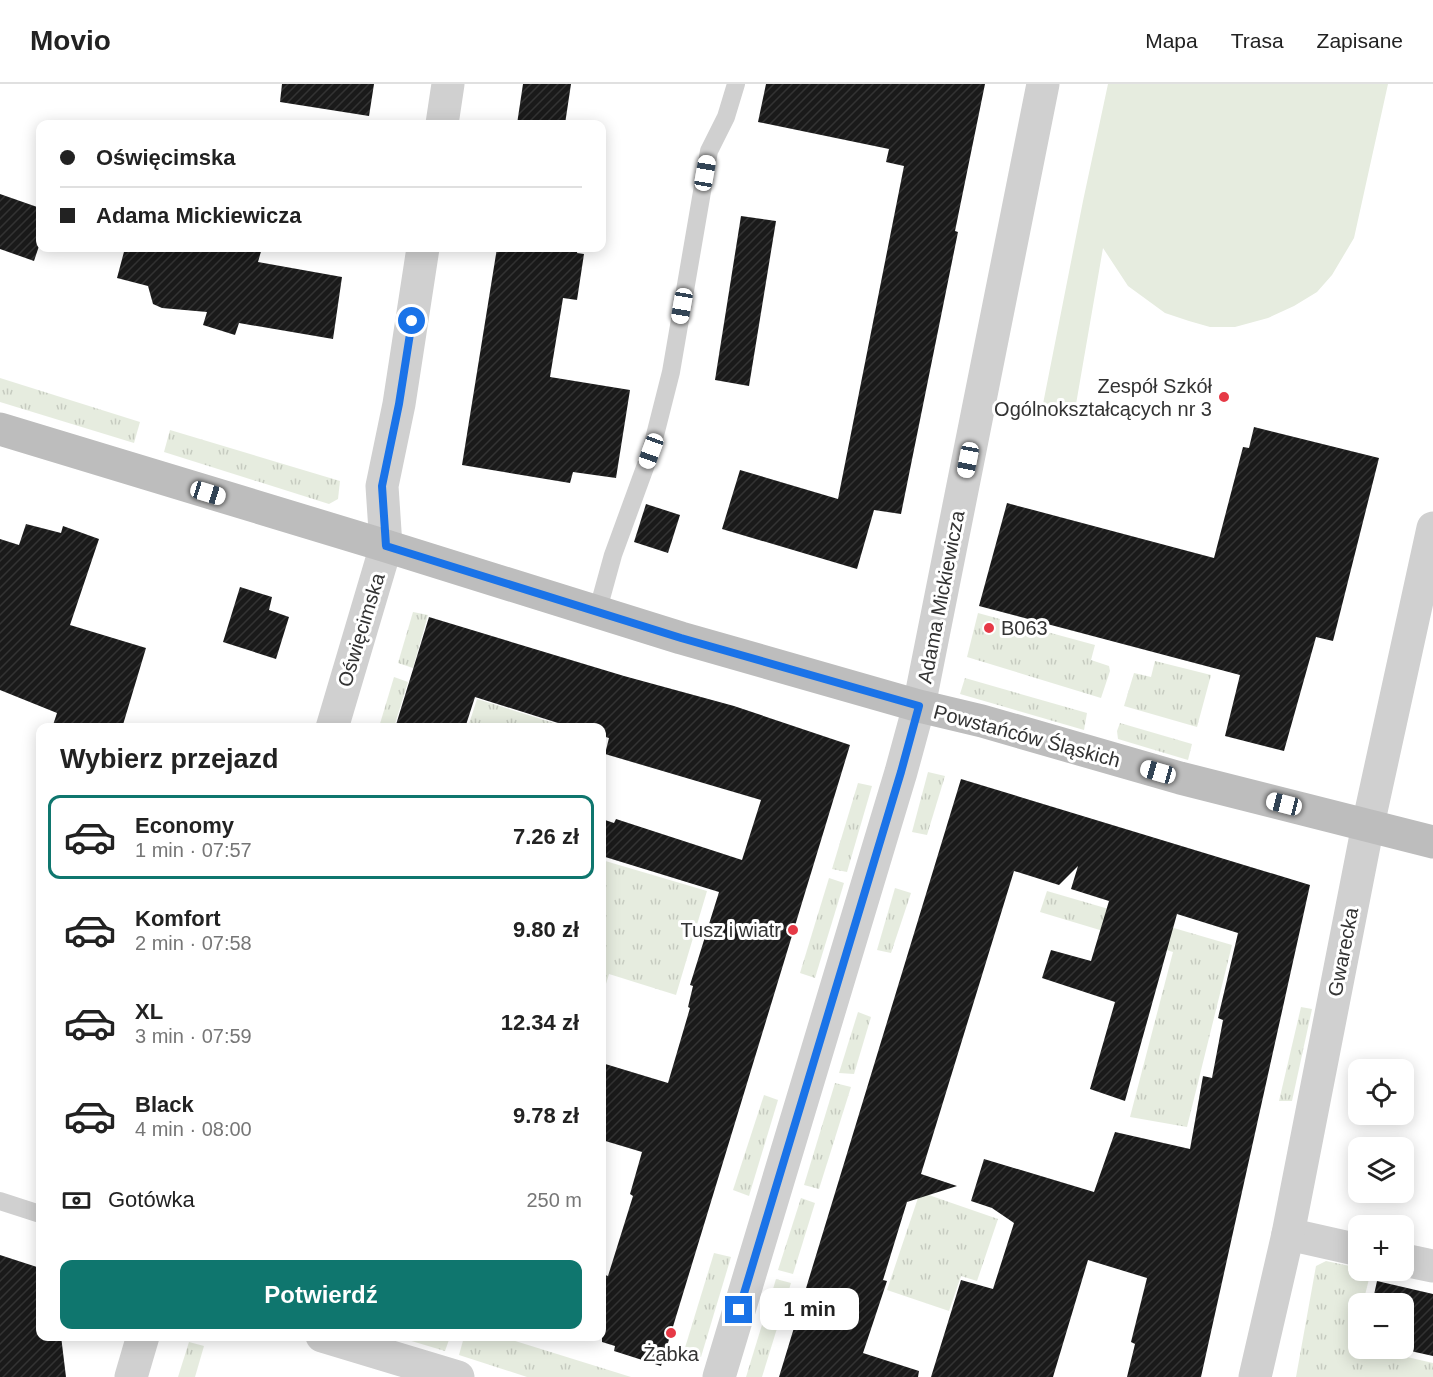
<!DOCTYPE html>
<html lang="pl">
<meta charset="utf-8">
<style>
:root{--surface:#fff;--page:#f2f2f2;--text:#222;--muted:#767676;--line:#e0e0e0;--accent:#0f766e}
body{margin:0;font-family:Arial,sans-serif;background:var(--page);color:var(--text);height:100vh;display:flex;flex-direction:column;font-size:22px;white-space:nowrap}
*{box-sizing:border-box;margin:0}
p{font-size:20px;color:var(--muted)}
.icon{flex:none;width:33px;height:33px;fill:none;stroke:currentColor;stroke-width:2;stroke-linecap:round;stroke-linejoin:round}
.map{position:relative;flex:1;overflow:hidden}
.panel{position:absolute;left:36px;top:639px;width:570px;height:618px;display:flex;flex-direction:column;background:var(--surface);border-radius:12px;box-shadow:0 3px 15px #0003}
.panel>*{flex:none}
.banner{position:absolute;left:36px;top:36px;width:570px;height:132px;border-radius:12px;box-shadow:0 3px 15px #0003;display:grid;align-content:center;height:132px;padding:0 24px;background:var(--surface)}
.buttons{position:absolute;left:1348px;top:975px;display:grid;gap:12px}
.buttons a{display:grid;place-items:center;width:66px;height:66px;border-radius:12px;background:var(--surface);box-shadow:0 3px 15px #0003;font-size:30px}
.end{position:absolute;width:27px;height:27px;margin:-14px;border:8px solid #1a73e8;background:#fff;box-shadow:0 0 0 3px #fff}
.from{border-radius:50%}
.bubble{position:absolute;height:42px;border-radius:12px;background:var(--surface);box-shadow:0 3px 15px #0003;font-size:20px;font-weight:700;line-height:42px;text-align:center}
.car{position:absolute;width:18px;height:36px;margin:-18px -9px;border-radius:8px;box-shadow:0 0 4px 2px #0007;background:linear-gradient(#fff 24%,#345 0 40%,#fff 0 76%,#345 0 86%,#fff 0)}
.banner b{display:flex;align-items:center;gap:21px;height:57px;font-size:22px}
.banner b+b{border-top:2px solid var(--line)}
.banner i{width:15px;height:15px;background:var(--text)}
ul{padding:0;list-style:none}
li{display:flex;align-items:center;gap:18px;height:84px;margin:0 12px 9px;padding:0 12px;border:3px solid transparent;border-radius:12px}
li div{flex:1}
li b{display:block;font-size:22px}
li em{font-style:normal;font-weight:700}
li.current{border-color:var(--accent)}
li>.icon{width:54px;height:54px;stroke-width:1.5}
h2{padding:0 24px;font-size:27px;line-height:72px}
.pay{display:flex;align-items:center;gap:15px;height:66px;padding:0 24px;font-size:22px}
.pay p{margin-inline-start:auto}
.primary-button{display:flex;gap:12px;margin-top:auto;padding:12px 24px}
.primary-button a{flex:1;height:69px;border-radius:12px;background:var(--accent);color:#fff;font-size:24px;font-weight:700;line-height:69px;text-align:center}
header{display:flex;align-items:center;gap:36px;box-sizing:border-box;height:84px;padding:0 30px;background:var(--surface);border-bottom:2px solid var(--line)}
header strong{font-size:28px}
nav{display:flex;gap:33px;margin-inline-start:auto;font-size:21px}
.map>svg:first-child{display:block}
.grass{fill:url(#grass-tufts)}
.garden{fill:#e6ecdf}
.building{fill:url(#building-hatch)}
.lines{fill:none;stroke-linecap:round;stroke-linejoin:round}
.lane{stroke:#d0d0d0;stroke-width:18}
.street{stroke:#d0d0d0;stroke-width:33}
.secondary{stroke:#bdbdbd;stroke-width:33}
.route{stroke:#1a73e8;stroke-width:8}
.poi-dot{fill:#e63946;stroke:#fff;stroke-width:2}
.labels{text-anchor:middle;dominant-baseline:central;stroke-width:6;stroke-linejoin:round;paint-order:stroke}
.poi-label{font-size:20px;fill:#333;stroke:#fff;text-anchor:end}
.street-label{font-size:20px;fill:#333;stroke:#fff}
</style>
<header>
<strong>Movio</strong>
<nav><a>Mapa</a><a>Trasa</a><a>Zapisane</a></nav>
</header>
<div class="map">
<svg width="1433" height="1293" viewBox="0 0 1433 1293">
<defs>
<pattern id="grass-tufts" width="24" height="20" patternUnits="userSpaceOnUse" patternTransform="scale(1.5)"><rect width="24" height="20" fill="#e6ecdf"/><path d="M3 7l-1-3M5 7V3M7 7l1-3M15 17l-1-3M17 17v-4M19 17l1-3" fill="none" stroke="#c6cbc0"/></pattern>
<pattern id="building-hatch" width="6" height="6" patternUnits="userSpaceOnUse" patternTransform="scale(1.5)"><rect width="6" height="6" fill="#1a1a1a"/><path d="M-1 1l2-2M0 6l6-6M5 7l2-2" fill="none" stroke="#333"/></pattern>
</defs>
<rect width="100%" height="100%" fill="#fff"/>
<g class="grass">
<polygon points="0,294 140,338 134,359 0,318"/>
<polygon points="170,346 340,397 338,415 329,420 164,368"/>
<polygon points="413,528 428,531 413,584 398,579"/>
<polygon points="978,529 1095,561 1091,576 1109,582 1110,587 1101,614 967,573"/>
<polygon points="1155,577 1211,591 1197,643 1124,622 1134,589 1151,593"/>
<polygon points="394,593 408,598 394,643 379,643"/>
<polygon points="965,594 1087,629 1084,646 960,610"/>
<polygon points="477,615 567,643 468,643"/>
<polygon points="1120,639 1192,660 1188,676 1118,655 1117,647"/>
<polygon points="928,688 945,692 927,751 912,748"/>
<polygon points="858,699 872,702 847,788 832,785"/>
<polygon points="602,776 707,807 676,911 609,890 602,913"/>
<polygon points="829,794 844,799 815,894 800,889"/>
<polygon points="895,804 911,809 891,869 877,866"/>
<polygon points="1047,807 1232,861 1187,1043 1130,1033 1173,868 1040,828"/>
<polygon points="1301,923 1312,925 1292,1017 1279,1017"/>
<polygon points="858,928 871,933 854,990 839,989"/>
<polygon points="835,999 851,1003 819,1105 804,1101"/>
<polygon points="764,1011 778,1016 749,1112 733,1106"/>
<polygon points="920,1108 998,1135 977,1197 961,1192 949,1227 887,1206"/>
<polygon points="801,1114 815,1119 793,1190 778,1186"/>
<polygon points="714,1169 731,1173 701,1273 684,1267"/>
<polygon points="1326,1177 1359,1184 1359,1186 1371,1187 1363,1219 1359,1220 1359,1238 1354,1260 1359,1262 1359,1264 1372,1265 1433,1279 1433,1293 1296,1293 1316,1182"/>
<polygon points="776,1195 791,1199 762,1293 746,1293"/>
<polygon points="398,1253 450,1252 450,1253 445,1267"/>
<polygon points="464,1253 502,1253 631,1293 527,1293 459,1271"/>
<polygon points="189,1258 204,1262 195,1293 178,1293"/>
</g>
<polygon class="garden" points="1108,0 1388,0 1354,154 1332,191 1317,208 1294,222 1268,234 1235,243 1210,243 1189,237 1165,229 1128,202 1103,164 1075,326 1043,320 1083,117"/>
<g class="building">
<polygon points="282,0 374,0 369,32 280,18"/>
<polygon points="523,0 571,0 565,40 517,40"/>
<polygon points="766,0 985,0 955,147 958,148 901,430 874,426 857,485 722,445 740,386 838,415 904,82 886,78 889,65 758,38"/>
<polygon points="0,110 40,124 40,159 34,177 0,165"/>
<polygon points="741,132 776,137 749,302 715,296"/>
<polygon points="125,164 262,164 258,178 342,193 333,255 239,239 235,251 203,241 207,228 162,224 153,220 148,202 117,194"/>
<polygon points="497,164 578,164 577,169 584,170 577,216 563,214 550,293 630,306 616,394 573,388 570,399 462,381"/>
<polygon points="1254,343 1379,374 1333,557 1316,553 1284,667 1225,652 1240,591 979,522 1007,419 1214,474 1243,363 1249,364"/>
<polygon points="646,420 680,431 668,469 634,458"/>
<polygon points="26,440 61,449 63,442 99,455 70,541 146,564 122,644 52,644 57,629 0,606 0,455 19,461"/>
<polygon points="240,503 272,513 269,526 289,533 276,575 223,558"/>
<polygon points="429,533 624,592 734,622 850,661 661,1282 614,1267 615,1262 602,1258 602,1190 608,1192 633,1112 630,1110 642,1068 602,1056 602,979 668,999 690,924 688,923 693,902 690,901 719,808 602,772 602,735 614,739 616,735 742,776 761,716 605,670 609,654 602,652 602,644 574,644 475,613 465,644 395,644"/>
<polygon points="961,695 1310,801 1201,1293 1127,1293 1135,1260 1131,1258 1147,1194 1088,1176 1053,1293 931,1293 961,1196 993,1205 1014,1139 992,1124 971,1117 984,1075 1094,1108 1115,1048 1190,1065 1203,992 1212,994 1223,936 1218,934 1238,849 1177,830 1125,1017 1090,1005 1115,918 1042,894 1051,866 1091,877 1109,817 1071,805 1078,782 1059,801 1014,787 921,1090 957,1102 907,1118 883,1196 887,1197 863,1269 919,1287 918,1293 779,1293"/>
<polygon points="0,1171 40,1184 40,1252 61,1252 66,1293 0,1293"/>
<polygon points="1377,1197 1433,1210 1433,1272 1397,1264 1404,1264 1404,1220 1372,1220"/>
</g>
<g class="lines">
<g class="lane">
<polyline points="597,529 613,471 651,367 671,288 709,67 726,33 736,0"/>
<polyline points="0,1117 40,1130"/>
</g>
<g class="street">
<polyline points="442,40 448,0"/>
<polyline points="332,644 386,462 382,402 399,320 423,164"/>
<polyline points="1288,1150 1359,1166"/>
<polyline points="1404,1176 1433,1182"/>
<polyline points="322,1252 458,1293"/>
<polyline points="131,1293 143,1252"/>
<polyline points="719,1293 901,688 919,622 1043,0"/>
<polyline points="1255,1293 1288,1150 1368,741 1433,444"/>
</g>
<polyline class="secondary" points="0,345 386,462 681,554 919,622 982,637 1180,694 1433,758"/>
</g>
<g class="lines">
<polyline class="route" points="412,237 399,320 382,402 386,462 681,554 919,622 901,688 739,1226"/>
</g>
<g class="poi-dot">
<circle cx="1224" cy="313" r="6"/>
<circle cx="989" cy="544" r="6"/>
<circle cx="793" cy="846" r="6"/>
<circle cx="671" cy="1249" r="6"/>
</g>
<g class="labels">
<g class="poi-label">
<text x="1212" y="302">Zespół Szkół<tspan x="1212" dy="23">Ogólnokształcących nr 3</tspan></text>
<text x="1001" y="544" text-anchor="start">B063</text>
<text x="781" y="846">Tusz i wiatr</text>
<text x="671" y="1270" text-anchor="middle">Żabka</text>
</g>
<g class="street-label">
<text transform="translate(941 513) rotate(-79)">Adama Mickiewicza</text>
<text transform="translate(361 546) rotate(-73)">Oświęcimska</text>
<text transform="translate(1027 652) rotate(15)">Powstańców Śląskich</text>
<text transform="translate(1343 868) rotate(-79)">Gwarecka</text>
</g>
</g>
</svg>
<div class="buttons">
<a><svg class="icon" aria-label="locate" viewBox="0 0 24 24"><circle cx="12" cy="12" r="6"/><path d="M12 2v4M12 18v4M2 12h4M18 12h4"/></svg></a>
<a><svg class="icon" aria-label="layers" viewBox="0 0 24 24"><path d="M12 4l9 5-9 5-9-5zM3 14l9 5 9-5"/></svg></a>
<a>+</a>
<a>−</a>
</div>
<i class="end from" style="left:412px;top:237px"></i>
<i class="end" style="left:739px;top:1226px"></i>
<div class="bubble" style="left:760px;top:1204px;width:99px">1 min</div>
<i class="car" style="left:705px;top:89px;rotate:10deg"></i>
<i class="car" style="left:682px;top:222px;rotate:190deg"></i>
<i class="car" style="left:651px;top:367px;rotate:200deg"></i>
<i class="car" style="left:968px;top:376px;rotate:191deg"></i>
<i class="car" style="left:208px;top:409px;rotate:107deg"></i>
<i class="car" style="left:1158px;top:688px;rotate:286deg"></i>
<i class="car" style="left:1284px;top:720px;rotate:284deg"></i>
<div class="banner">
<b><i class="from"></i>Oświęcimska</b>
<b><i></i>Adama Mickiewicza</b>
</div>
<section class="panel">
<h2>Wybierz przejazd</h2>
<ul>
<li class="current"><svg class="icon" aria-label="car" viewBox="0 0 24 24"><path d="M5 17H2v-5l4-1 3-4h7l3 4 3 1v5h-3M9 17h6M6 11h13"/><circle cx="7" cy="17" r="2"/><circle cx="17" cy="17" r="2"/></svg><div><b>Economy</b><p>1 min · 07:57</p></div><em>7.26 zł</em></li>
<li><svg class="icon" aria-label="car" viewBox="0 0 24 24"><path d="M5 17H2v-5l4-1 3-4h7l3 4 3 1v5h-3M9 17h6M6 11h13"/><circle cx="7" cy="17" r="2"/><circle cx="17" cy="17" r="2"/></svg><div><b>Komfort</b><p>2 min · 07:58</p></div><em>9.80 zł</em></li>
<li><svg class="icon" aria-label="car" viewBox="0 0 24 24"><path d="M5 17H2v-5l4-1 3-4h7l3 4 3 1v5h-3M9 17h6M6 11h13"/><circle cx="7" cy="17" r="2"/><circle cx="17" cy="17" r="2"/></svg><div><b>XL</b><p>3 min · 07:59</p></div><em>12.34 zł</em></li>
<li><svg class="icon" aria-label="car" viewBox="0 0 24 24"><path d="M5 17H2v-5l4-1 3-4h7l3 4 3 1v5h-3M9 17h6M6 11h13"/><circle cx="7" cy="17" r="2"/><circle cx="17" cy="17" r="2"/></svg><div><b>Black</b><p>4 min · 08:00</p></div><em>9.78 zł</em></li>
</ul>
<div class="pay"><svg class="icon" aria-label="cash" viewBox="0 0 24 24"><path d="M3 7h18v10H3z"/><circle cx="12" cy="12" r="2"/></svg>Gotówka<p>250 m</p></div>
<div class="primary-button"><a>Potwierdź</a></div>
</section>
</div>
